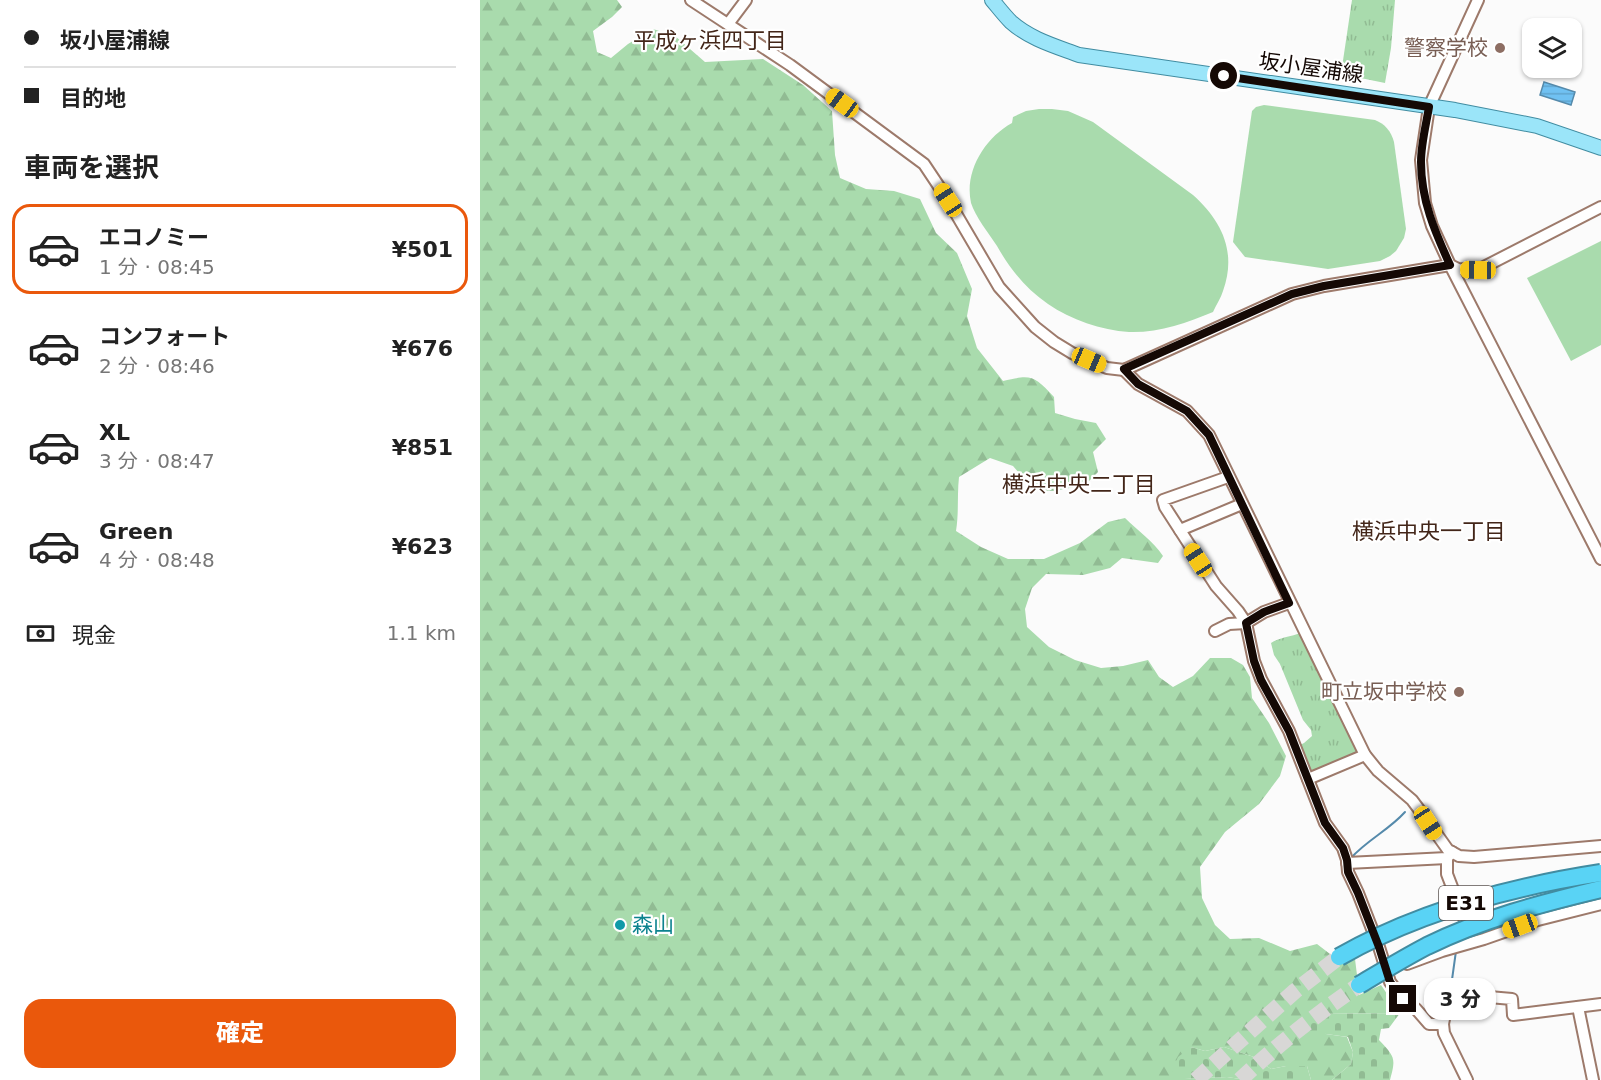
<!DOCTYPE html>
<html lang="ja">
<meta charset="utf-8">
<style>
:root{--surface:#fff;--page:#f6f6f6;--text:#222;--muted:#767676;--line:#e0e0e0;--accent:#ea580c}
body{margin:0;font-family:"DejaVu Sans","Noto Sans JP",sans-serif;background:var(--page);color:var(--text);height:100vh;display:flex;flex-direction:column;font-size:22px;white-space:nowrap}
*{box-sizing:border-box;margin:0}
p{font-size:20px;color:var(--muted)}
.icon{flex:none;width:33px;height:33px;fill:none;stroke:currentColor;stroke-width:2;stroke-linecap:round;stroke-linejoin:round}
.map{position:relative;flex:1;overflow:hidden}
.drawer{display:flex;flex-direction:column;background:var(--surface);width:480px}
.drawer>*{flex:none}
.banner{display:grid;align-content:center;height:132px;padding:0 24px;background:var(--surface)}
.fabs{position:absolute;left:1042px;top:18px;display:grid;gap:12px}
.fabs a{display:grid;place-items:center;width:60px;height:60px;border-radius:12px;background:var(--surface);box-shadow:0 2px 4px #0004;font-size:30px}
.end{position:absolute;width:27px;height:27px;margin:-14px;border:8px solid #150905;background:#fff;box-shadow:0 0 0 3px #fff}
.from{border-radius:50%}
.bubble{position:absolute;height:42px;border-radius:18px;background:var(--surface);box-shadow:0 2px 4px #0004;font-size:20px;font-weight:800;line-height:42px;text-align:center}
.car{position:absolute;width:18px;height:36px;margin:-18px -9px;border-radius:8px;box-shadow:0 0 4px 2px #0007;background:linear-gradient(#f5c518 24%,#345 0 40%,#f5c518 0 76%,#345 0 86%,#f5c518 0)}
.banner b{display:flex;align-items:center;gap:21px;height:57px;font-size:22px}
.banner b+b{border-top:2px solid var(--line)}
.banner i{width:15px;height:15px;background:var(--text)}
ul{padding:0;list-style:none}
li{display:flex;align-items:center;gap:18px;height:90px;margin:0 12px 9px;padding:0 12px;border:3px solid transparent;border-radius:18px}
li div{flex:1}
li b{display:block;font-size:22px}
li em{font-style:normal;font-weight:800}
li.current{border-color:var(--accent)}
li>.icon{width:54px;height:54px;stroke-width:1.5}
h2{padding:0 24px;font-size:27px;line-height:72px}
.pay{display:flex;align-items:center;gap:15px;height:66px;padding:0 24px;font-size:22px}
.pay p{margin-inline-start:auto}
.cta{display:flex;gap:12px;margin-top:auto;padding:12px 24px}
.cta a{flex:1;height:69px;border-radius:18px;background:var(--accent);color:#fff;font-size:24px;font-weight:800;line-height:69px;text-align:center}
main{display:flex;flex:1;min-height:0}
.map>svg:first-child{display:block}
.grass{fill:url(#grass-tufts)}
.forest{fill:url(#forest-firs)}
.cemetery{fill:url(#cemetery-stones)}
.pitch{fill:#a9dbad}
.water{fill:url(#water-rules);stroke:#558aab;stroke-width:1.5}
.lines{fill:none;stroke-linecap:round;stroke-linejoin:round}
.stream{stroke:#558aab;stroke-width:2}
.highway-tunnel{stroke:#d8d7d6;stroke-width:16;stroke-dasharray:16 8;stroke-linecap:butt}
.minor-casing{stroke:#9d7a6b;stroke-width:14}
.major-casing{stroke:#418ca1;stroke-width:16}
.minor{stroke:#fff;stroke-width:10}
.major{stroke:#9be5f9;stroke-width:14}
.highway-bridge-casing{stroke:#418ca1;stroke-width:20;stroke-linecap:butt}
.highway-bridge{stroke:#59d3f5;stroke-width:16}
.route{stroke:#150905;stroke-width:8}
.education-dot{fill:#8d6e63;stroke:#fff;stroke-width:2}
.culture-dot{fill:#0f9aa8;stroke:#fff;stroke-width:2}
.labels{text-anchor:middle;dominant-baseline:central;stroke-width:4.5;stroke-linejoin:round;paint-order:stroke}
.shield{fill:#fff;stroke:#5b5350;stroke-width:1.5}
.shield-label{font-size:20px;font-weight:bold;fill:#150905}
.education-label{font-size:21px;fill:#785e54;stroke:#fff;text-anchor:end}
.street-label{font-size:21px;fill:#150905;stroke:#fff}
.culture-label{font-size:21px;fill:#0d838f;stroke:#fff;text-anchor:start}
.neighbourhood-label{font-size:22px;fill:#432619;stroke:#fff}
</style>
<main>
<section class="drawer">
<div class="banner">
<b><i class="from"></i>坂小屋浦線</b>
<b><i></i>目的地</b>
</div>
<h2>車両を選択</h2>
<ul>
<li class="current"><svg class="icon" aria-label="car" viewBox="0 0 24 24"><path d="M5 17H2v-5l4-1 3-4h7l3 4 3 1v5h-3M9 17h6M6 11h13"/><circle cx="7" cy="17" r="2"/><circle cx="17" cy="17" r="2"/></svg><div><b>エコノミー</b><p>1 分 · 08:45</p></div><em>¥501</em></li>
<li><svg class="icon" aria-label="car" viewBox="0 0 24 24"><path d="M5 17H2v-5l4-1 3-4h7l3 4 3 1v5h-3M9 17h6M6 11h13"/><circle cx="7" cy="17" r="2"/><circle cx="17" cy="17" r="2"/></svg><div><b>コンフォート</b><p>2 分 · 08:46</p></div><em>¥676</em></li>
<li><svg class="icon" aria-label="car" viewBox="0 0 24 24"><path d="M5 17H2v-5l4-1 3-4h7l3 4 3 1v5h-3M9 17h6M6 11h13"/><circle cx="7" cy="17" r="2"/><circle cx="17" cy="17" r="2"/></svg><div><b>XL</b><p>3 分 · 08:47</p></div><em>¥851</em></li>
<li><svg class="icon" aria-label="car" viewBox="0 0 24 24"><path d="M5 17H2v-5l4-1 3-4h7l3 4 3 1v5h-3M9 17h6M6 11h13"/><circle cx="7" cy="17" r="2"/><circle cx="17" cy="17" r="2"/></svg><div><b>Green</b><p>4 分 · 08:48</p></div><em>¥623</em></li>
</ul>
<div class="pay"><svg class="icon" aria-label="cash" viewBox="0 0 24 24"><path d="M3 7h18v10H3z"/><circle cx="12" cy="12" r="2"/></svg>現金<p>1.1 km</p></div>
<div class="cta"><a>確定</a></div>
</section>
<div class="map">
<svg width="1121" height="1080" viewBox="0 0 1121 1080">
<defs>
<pattern id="grass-tufts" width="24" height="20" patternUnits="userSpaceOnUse" patternTransform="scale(1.5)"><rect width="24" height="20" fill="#a9dbad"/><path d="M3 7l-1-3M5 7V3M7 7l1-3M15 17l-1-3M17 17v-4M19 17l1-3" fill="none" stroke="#91bb93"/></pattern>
<pattern id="forest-firs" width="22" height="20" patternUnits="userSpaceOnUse" patternTransform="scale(1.5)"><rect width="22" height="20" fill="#a9dbad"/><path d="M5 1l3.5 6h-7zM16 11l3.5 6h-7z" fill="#91bb93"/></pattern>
<pattern id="cemetery-stones" width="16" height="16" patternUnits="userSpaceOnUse" patternTransform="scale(1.5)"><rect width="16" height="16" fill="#a9dbad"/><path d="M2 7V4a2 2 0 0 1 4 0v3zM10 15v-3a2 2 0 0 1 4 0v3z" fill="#91bb93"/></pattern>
<pattern id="water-rules" width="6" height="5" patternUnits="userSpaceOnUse" patternTransform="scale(1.5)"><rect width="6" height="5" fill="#70c1f2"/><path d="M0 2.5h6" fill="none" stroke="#60a4ce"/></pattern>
</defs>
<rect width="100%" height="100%" fill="#fbfbfb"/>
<g class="grass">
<polygon points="872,0 915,0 911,48 905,83 861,74"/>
<path d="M821,633L881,754L830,774L818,746L824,743L832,736L831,730L823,720L800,664L794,655L791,643C798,638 812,636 821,633Z"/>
</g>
<path class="forest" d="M0,0H137L142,7L132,17L113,31L117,52L131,58L148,44L173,29L195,36L225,62L283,59L323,85L352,111L355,155L360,178L386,189L414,191L440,199L456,233L477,253L492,289L487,316L497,348L523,381C552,374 554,376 574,397L575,413L595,419L616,423L626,439L613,452L618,472L605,485L574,491L554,490L533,466L510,458L479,477C477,495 479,513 476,531L501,547L528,559H564L600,543L628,522L645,518C658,531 673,541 683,556L678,563L642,558L630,568L603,575L566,574L552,588L545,609L547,627L569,647L595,660L621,668L643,666L668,660L679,677L693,687L713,676L730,658H751L763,665L770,677L772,698L789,723L806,756L800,776L779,804L745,832L720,867L722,898L735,925L750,939L779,938L810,951L837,944L850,954L856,964L875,959L877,975L870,984L879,995L901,985L920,1013L836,1014L846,1034L867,1037L873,1052L871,1064L852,1080H831L827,1066H806L791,1069L774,1057L744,1047L725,1051L711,1047L705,1079L747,1077L767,1080H0Z"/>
<g class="cemetery">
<path d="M920,1013L909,1028L901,1029L899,1040C915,1057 916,1058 910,1080H852L871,1064L873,1052L868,1037L846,1034L831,1030L827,1022L836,1014Z"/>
<polygon points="711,1047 725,1051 744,1047 774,1057 791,1069 806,1066 827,1066 831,1080 767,1080 747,1077 705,1079 692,1071 698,1057"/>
</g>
<g class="pitch">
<path d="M784,105L895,120C905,124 911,131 914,142L926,229L924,238L916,251L910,256L900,261L848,269L765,257L753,242L772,111L776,107Z"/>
<path d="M559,109H572L588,111L613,122L713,195C742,221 757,252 743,291C741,298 736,305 733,312C707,323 678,333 649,332C621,330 591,320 568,304C546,289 530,269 517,246C509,234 495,216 491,203C484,171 505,138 532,123L533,117L546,111Z"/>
<polygon points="1121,241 1121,345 1091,361 1047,278"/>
</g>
<polygon class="water" points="1064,82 1095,92 1091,105 1060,95"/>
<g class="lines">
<g class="stream">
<path d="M871,858C887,840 909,830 925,812"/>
<polyline points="970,994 976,951"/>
</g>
<g class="highway-tunnel">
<polyline points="716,1080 815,991 859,957"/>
<path d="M760,1080C797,1045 837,1014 879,985"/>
</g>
<g class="minor-casing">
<g id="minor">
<polyline points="211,0 310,65 444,164 468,200 519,287 555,327 574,342 592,353 627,368 644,370 812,294 844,286 970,265 978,269 998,270 1121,207"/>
<polyline points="998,0 949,107 941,160 945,203 952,226 970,265 1121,559"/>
<polyline points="248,24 266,0"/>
<polyline points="644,370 658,384 707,411 729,435 885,755 898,771 932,800 941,812 968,850 979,856 994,857 1121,846"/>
<polyline points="748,477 683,500 685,507 736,586 758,611 766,623 774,661 781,679 809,731 845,823 863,848 867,860 868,872 878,893 899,947 910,982 923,999 936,1009 949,1024 963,1024"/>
<polyline points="700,530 762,504"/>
<polyline points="735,631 749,624 766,623 784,612 809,603"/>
<polyline points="828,779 885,755"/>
<polyline points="967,858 967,874 989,931"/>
<polyline points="867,863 967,858 972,852"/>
<polyline points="927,964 962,951 1004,939 1058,920 1121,904"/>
<polyline points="1098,1007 1113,1080"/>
<polyline points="987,1080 964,1033 963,1024 968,999 999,1004 1009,997 1032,999 1033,1015 1121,1004"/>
</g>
</g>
<g class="major-casing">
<path id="major" d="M512,0C518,7 524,15 531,22C550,39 575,46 599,55L975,110L1057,126L1121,148"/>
</g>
<use href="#minor" class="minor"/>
<use href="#major" class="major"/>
<g class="highway-bridge-casing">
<g id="highway-bridge">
<path d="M859,957C939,911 1030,887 1121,873"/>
<path d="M879,985C901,972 924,958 947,946C1002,919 1062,903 1121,889"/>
</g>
</g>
<use href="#highway-bridge" class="highway-bridge"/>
</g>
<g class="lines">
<path class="route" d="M744,76L949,107C946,125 941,144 941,162C941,200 955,232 970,265L844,286L812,294L644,369L658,384L707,411L729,435L809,603L784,612L766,623L774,661L781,680L809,731L845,823L863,848L867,860L868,872L878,893L899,947L910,982L923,999"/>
</g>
<g class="education-dot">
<circle cx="1020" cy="48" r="6"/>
<circle cx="979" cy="692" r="6"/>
</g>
<circle class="culture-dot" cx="140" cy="925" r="6"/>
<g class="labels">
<rect class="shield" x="959" y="886" width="54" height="34" rx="4.5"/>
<g class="shield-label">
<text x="986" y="903">E31</text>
</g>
<g class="education-label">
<text x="1008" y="48">警察学校</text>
<text x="967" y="692">町立坂中学校</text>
</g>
<g class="street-label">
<text transform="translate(831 68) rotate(8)">坂小屋浦線</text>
</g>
<g class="culture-label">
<text x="152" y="925">森山</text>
</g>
<g class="neighbourhood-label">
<text x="230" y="40">平成ヶ浜四丁目</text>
<text x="599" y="484">横浜中央二丁目</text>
<text x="949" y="531">横浜中央一丁目</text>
</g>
</g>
</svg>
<div class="fabs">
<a><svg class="icon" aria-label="layers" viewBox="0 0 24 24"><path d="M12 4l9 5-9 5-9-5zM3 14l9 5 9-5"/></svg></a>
</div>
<i class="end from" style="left:744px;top:76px"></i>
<i class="end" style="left:923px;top:999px"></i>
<div class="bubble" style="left:944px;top:978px;width:72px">3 分</div>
<i class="car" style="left:362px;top:103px;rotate:306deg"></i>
<i class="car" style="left:468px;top:200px;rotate:327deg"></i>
<i class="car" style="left:998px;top:270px;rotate:271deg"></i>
<i class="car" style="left:609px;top:360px;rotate:113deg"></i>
<i class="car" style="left:718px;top:560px;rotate:327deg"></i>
<i class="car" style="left:948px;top:823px;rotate:147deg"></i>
<i class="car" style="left:1040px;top:926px;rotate:250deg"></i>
</div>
</main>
